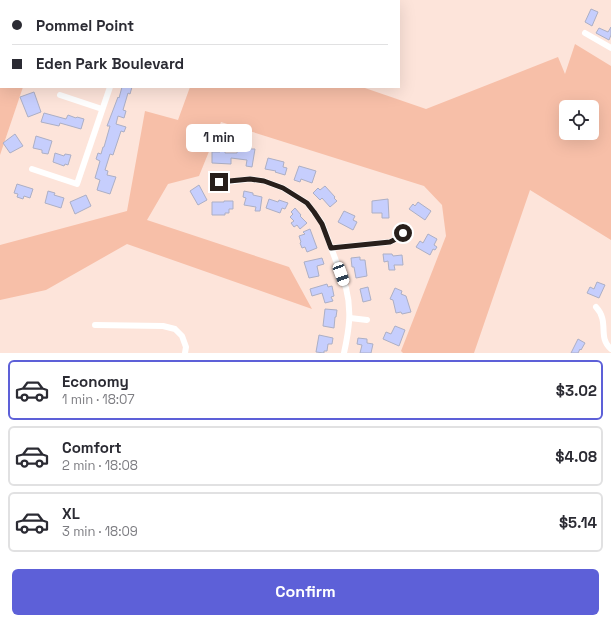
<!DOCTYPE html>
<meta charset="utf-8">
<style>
:root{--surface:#fff;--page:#f7f7f7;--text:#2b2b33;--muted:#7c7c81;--line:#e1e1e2;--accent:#5d60d8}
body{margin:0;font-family:"Space Grotesk",sans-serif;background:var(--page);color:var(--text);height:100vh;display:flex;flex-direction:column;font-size:15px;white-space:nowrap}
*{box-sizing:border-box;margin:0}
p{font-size:13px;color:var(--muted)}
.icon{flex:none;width:22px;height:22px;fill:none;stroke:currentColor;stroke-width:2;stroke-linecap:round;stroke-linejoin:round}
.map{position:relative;height:353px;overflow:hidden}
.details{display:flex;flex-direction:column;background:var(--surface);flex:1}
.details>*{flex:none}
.top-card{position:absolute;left:0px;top:0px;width:400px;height:88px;box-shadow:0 4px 16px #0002;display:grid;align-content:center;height:88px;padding:0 12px;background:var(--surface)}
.buttons{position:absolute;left:559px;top:100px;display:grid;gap:8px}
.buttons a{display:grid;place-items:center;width:40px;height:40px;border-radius:6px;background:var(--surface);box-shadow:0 4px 16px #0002;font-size:20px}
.end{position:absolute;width:18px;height:18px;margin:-9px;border:5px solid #281f1b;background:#fff;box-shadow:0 0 0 2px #fff}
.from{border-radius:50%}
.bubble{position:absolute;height:28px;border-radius:6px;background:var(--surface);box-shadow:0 4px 16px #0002;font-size:13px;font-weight:600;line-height:28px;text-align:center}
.car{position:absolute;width:12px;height:24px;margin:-12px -6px;border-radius:5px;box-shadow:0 0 3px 1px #0007;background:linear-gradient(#fff 24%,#345 0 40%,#fff 0 76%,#345 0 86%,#fff 0)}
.top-card b{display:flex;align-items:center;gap:14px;height:38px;font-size:15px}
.top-card b+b{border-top:1px solid var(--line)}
.top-card i{width:10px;height:10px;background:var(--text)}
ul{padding:7px 0 0;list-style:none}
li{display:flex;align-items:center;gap:12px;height:60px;margin:0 8px 6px;padding:0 4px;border:2px solid var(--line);border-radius:6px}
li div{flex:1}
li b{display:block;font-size:15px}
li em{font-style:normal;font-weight:600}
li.current{border-color:var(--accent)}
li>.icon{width:36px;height:36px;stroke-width:1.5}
.cta{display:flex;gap:8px;margin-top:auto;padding:8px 12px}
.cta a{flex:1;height:46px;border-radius:6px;background:var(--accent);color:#fff;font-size:16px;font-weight:600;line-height:46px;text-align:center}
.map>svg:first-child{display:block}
.green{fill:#f7bfa8;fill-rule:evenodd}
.building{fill:#c6cefd;stroke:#acafc5}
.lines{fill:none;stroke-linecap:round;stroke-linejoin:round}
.minor{stroke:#fff;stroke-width:6}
.route{stroke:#281f1b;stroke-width:5}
</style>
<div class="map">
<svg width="611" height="353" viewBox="0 0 611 353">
<rect width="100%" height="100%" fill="#fde4da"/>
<g class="green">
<polygon points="0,34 1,35 1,87 23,87 0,155"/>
<path d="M575,44L611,66V240L530,190L474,353H403L401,351L446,236L442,205L424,186L221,122L199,176L168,184L147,220L289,267L312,309L127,244L46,290L0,300V245L127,211L145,111L178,120L190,87H362L426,109L558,57L565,74ZM566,107H592V133H566Z"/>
</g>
<g class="building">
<polygon points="591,9 598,12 592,26 585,22"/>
<polygon points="611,27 611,35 609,40 596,33 599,28 608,32"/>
<polygon points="122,87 132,87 130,94 128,93 123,110 126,111 124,118 118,116 116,124 126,127 124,132 121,131 113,155 110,154 105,170 108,171 107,175 116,177 110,194 97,190 100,180 95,178 100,161 96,159 98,153 101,154 103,147 104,147 110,126 107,126 118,97 119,98"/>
<polygon points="34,92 41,112 28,117 20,97"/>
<polygon points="44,113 66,119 68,115 76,118 77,117 84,119 81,129 60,123 59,126 41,122"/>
<polygon points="15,134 23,146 10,153 3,143"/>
<polygon points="36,136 52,141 48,154 42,153 42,150 33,148"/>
<polygon points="246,144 251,145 251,149 255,149 252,167 246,166 247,160 231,158 231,164 212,163 212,152 220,152 220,149 225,150 225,153 237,153 238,147 245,148"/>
<polygon points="55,153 64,156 65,154 71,155 68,165 65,164 64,166 53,162"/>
<polygon points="268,158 284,162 283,167 287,168 285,175 275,172 276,171 265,169"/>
<polygon points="299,166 316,171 312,183 301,179 300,182 294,180"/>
<polygon points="17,184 33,189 30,198 24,196 23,199 17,197 18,194 14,193"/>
<polygon points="199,185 207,200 198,205 190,191"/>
<polygon points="325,186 335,197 334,198 337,201 330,207 322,198 320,200 313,193 318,188 320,190"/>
<polygon points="48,191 55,193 54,195 64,198 61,208 45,203"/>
<polygon points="244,191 253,193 253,195 262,197 260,211 255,211 256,207 244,205 246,198 243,197"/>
<polygon points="86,195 91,206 75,214 70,202"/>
<polygon points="269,199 278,202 279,200 288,203 285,209 282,208 280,213 266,208"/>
<polygon points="388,199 389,218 382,218 382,213 372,213 372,201"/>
<polygon points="224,201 233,201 233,209 229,209 229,213 225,213 225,215 212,215 212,202 224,202"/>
<polygon points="418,202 431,211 425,220 409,209 413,204 415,206"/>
<polygon points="295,208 301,215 300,216 307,223 300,229 297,225 294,227 291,223 294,221 290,217 293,214 291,212"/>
<polygon points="344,211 355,216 353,220 357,222 353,230 338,222"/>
<polygon points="310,229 317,248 307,252 305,247 302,248 300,243 301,242 299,236 305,234 303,232"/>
<polygon points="428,234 437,239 434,245 437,247 435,250 433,249 430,255 416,247 420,241 423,243"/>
<polygon points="383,254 392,254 393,256 402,255 403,265 394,265 395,270 389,270 388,261 384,262"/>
<polygon points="360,257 360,260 365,260 367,276 356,278 354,267 352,267 351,258"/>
<polygon points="322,258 324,264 317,266 319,276 309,278 304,262"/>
<polygon points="597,282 605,285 599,298 587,293 590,287 594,289"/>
<polygon points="327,284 328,287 332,286 334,296 331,297 333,301 325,303 322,293 312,296 310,289"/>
<polygon points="368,287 371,300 363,302 360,289"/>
<polygon points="395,288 402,291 401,294 406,296 411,312 402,314 401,312 396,313 393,300 390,299"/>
<polygon points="325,309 337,310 336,317 335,317 334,328 323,326"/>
<polygon points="395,326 405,330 399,346 383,339 386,332 391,334"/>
<polygon points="319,335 333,338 332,344 328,344 327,351 324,351 324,353 316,352"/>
<polygon points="358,338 367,339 367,343 373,344 371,353 360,353 362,345 357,344"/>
<polygon points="578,339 585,343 581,350 580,349 578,353 571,353"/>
</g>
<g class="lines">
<g class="minor">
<polyline points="30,0 32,1"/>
<polyline points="139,1 139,0"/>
<polyline points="585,33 611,48"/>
<polyline points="60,95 102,109"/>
<polyline points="32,169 77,184 110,87"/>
<path d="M219,183L250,179L264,181L283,188L307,203L322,223L346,288C352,311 349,330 344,353"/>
<polyline points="331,248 390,242 400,237 403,233"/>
<path d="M596,307C610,322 597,337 611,349"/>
<polyline points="350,318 367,320"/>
<polyline points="95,325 163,326 175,329 182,336 186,347 185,353"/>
</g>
</g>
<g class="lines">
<polyline class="route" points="219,182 250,179 264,181 283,188 307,203 314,212 322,224 331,248 390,242 400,237 403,233"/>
</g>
</svg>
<div class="buttons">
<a><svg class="icon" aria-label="locate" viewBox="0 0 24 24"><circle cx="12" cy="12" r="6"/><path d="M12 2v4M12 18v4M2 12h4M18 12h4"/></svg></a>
</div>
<i class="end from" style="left:403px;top:233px"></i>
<i class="end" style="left:219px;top:182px"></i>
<div class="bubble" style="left:186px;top:124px;width:66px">1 min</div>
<i class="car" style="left:341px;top:274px;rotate:160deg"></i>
<div class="top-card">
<b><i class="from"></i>Pommel Point</b>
<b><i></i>Eden Park Boulevard</b>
</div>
</div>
<section class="details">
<ul>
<li class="current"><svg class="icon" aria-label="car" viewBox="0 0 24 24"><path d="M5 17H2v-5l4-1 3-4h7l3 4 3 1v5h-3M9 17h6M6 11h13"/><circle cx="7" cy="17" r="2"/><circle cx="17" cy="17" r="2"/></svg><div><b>Economy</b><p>1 min · 18:07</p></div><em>$3.02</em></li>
<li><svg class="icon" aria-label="car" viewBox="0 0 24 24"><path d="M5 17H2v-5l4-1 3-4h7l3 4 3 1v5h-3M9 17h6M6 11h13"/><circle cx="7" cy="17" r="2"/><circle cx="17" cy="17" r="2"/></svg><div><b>Comfort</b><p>2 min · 18:08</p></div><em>$4.08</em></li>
<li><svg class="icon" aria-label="car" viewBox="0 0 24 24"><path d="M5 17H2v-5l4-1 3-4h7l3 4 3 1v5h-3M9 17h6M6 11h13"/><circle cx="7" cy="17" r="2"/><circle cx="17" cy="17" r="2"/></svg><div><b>XL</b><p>3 min · 18:09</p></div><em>$5.14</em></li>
</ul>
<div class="cta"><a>Confirm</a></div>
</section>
